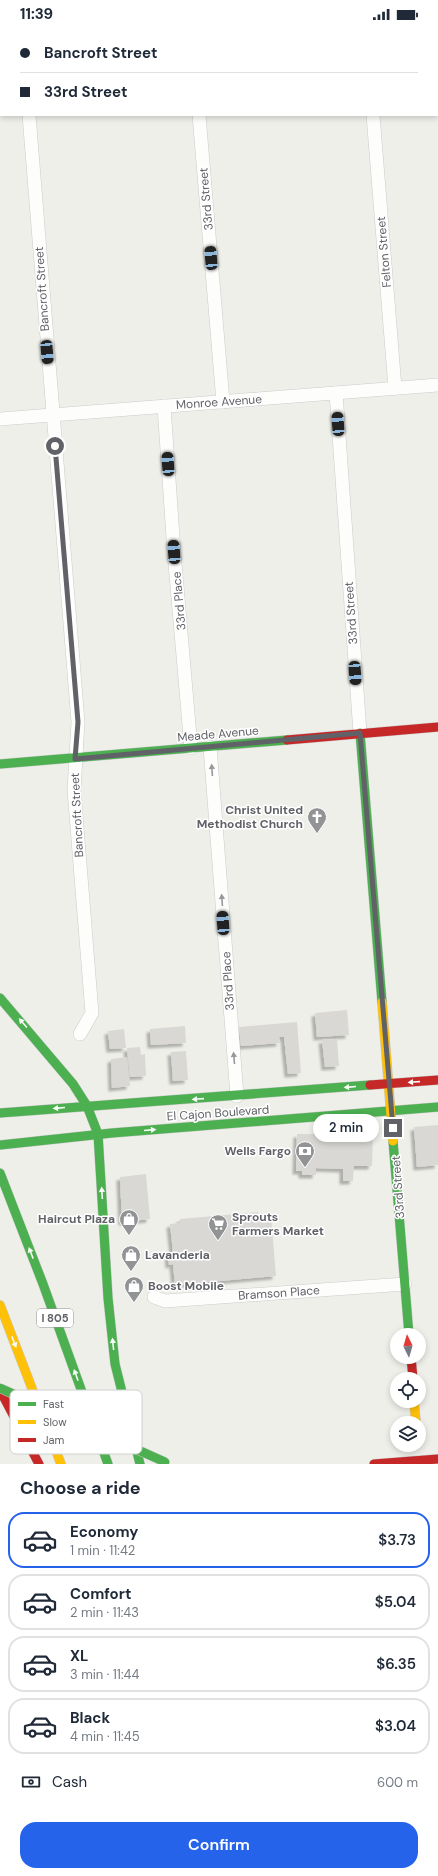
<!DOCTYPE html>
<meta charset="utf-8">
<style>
:root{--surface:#fff;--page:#f6f6f7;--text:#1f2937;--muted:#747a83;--line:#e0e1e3;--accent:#2563eb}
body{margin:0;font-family:"DM Sans",sans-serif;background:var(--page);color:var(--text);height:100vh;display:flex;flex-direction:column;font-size:15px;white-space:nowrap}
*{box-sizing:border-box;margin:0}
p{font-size:13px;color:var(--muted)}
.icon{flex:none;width:22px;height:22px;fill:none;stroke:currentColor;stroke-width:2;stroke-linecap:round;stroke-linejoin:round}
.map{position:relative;height:1436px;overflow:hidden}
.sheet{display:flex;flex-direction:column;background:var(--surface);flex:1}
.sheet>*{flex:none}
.hud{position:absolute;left:0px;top:0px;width:438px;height:88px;box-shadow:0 2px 6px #0003;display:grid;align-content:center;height:88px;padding:0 20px;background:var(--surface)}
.needle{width:26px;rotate:355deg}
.tools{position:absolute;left:390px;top:1300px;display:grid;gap:8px}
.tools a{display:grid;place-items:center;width:36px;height:36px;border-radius:50%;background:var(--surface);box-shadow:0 2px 6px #0003;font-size:20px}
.end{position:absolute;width:18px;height:18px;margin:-9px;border:5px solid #606267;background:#fff;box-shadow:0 0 0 2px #fff}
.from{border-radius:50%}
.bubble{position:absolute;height:28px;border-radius:14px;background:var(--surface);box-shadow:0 2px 6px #0003;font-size:13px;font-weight:600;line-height:28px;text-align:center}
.car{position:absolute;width:12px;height:24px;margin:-12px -6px;border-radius:5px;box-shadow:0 0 3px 1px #0007;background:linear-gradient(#222 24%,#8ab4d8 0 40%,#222 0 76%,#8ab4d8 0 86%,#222 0)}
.hud b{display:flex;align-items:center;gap:14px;height:38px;font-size:15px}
.hud b+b{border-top:1px solid var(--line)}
.hud i{width:10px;height:10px;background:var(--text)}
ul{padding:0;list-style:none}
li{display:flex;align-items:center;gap:12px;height:56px;margin:0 8px 6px;padding:0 12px;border:2px solid var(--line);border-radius:16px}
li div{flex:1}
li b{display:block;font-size:15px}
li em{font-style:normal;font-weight:600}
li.current{border-color:var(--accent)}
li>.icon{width:36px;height:36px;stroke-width:1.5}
h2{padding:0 20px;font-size:18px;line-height:48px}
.pay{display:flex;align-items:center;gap:10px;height:44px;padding:0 20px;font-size:15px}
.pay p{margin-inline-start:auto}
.primary-button{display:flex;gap:8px;margin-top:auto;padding:8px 20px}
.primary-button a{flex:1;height:46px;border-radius:16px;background:var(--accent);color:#fff;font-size:16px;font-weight:600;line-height:46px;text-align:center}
.status{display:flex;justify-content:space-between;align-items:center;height:28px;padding:0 20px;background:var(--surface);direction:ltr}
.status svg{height:11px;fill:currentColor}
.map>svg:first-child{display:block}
.building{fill:#d9d8d5;filter:url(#shadow)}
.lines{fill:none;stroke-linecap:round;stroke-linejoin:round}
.street-casing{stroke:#cbcbcb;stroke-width:14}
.fast-casing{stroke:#cacbcb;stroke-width:10}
.slow-casing{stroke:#cacbcb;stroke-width:10}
.jam-casing{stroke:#cacbcb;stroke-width:10}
.street{stroke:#fdfdfc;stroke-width:13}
.fast{stroke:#4caf50;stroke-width:9}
.slow{stroke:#ffc107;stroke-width:9}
.jam{stroke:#c62828;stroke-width:9}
.fast-bridge-casing{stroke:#cacbcb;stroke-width:10;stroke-linecap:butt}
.fast-bridge{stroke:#4caf50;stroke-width:9}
.oneway{fill:#97989b}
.oneway2{fill:#f6fbf6}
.route{stroke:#606267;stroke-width:5}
.labels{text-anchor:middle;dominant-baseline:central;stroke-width:3;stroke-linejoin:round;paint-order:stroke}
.shield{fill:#fff;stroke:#909195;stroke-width:1}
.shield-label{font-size:11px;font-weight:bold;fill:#606267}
.street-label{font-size:12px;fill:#606267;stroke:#fff}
.poi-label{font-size:12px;font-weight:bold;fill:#606267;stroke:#fff;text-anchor:end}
.key{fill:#fff;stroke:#cfd0d1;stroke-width:1}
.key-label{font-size:11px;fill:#606267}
</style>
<div class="status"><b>11:39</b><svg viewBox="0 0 49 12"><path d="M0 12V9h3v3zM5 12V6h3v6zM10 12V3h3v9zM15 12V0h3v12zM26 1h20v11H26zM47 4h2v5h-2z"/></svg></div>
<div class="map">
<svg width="438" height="1436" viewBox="0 0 438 1436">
<defs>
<filter id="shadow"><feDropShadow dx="-3.5" dy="3.5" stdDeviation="1" flood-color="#0004"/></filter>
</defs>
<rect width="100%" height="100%" fill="#efefea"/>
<g class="building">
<polygon points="347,982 349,1007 317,1009 315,985"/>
<polygon points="297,994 301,1045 288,1046 284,1009 279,1009 280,1015 241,1018 239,999"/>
<polygon points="185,998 186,1015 151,1017 150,1001"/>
<polygon points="124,1001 126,1020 110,1021 108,1003"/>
<polygon points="337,1011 339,1038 325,1039 322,1012"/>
<polygon points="140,1019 141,1027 145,1026 146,1048 130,1049 127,1020"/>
<polygon points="186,1023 188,1052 173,1053 171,1024"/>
<polygon points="127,1029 130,1058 112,1060 111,1031"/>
<polygon points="438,1097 438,1137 417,1139 414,1099"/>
<polygon points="297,1106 373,1107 372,1138 354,1138 353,1153 343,1153 343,1141 316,1140 316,1147 302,1147 302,1143 296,1143"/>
<polygon points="146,1146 150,1191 122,1194 120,1149"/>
<polygon points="258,1184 259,1189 271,1188 276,1248 175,1257 173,1236 169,1237 168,1224 173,1224 170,1196 180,1195 180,1191"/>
</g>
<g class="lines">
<g class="street-casing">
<g id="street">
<polyline points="22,0 22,1"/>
<polyline points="191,0 191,1"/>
<polyline points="359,1 371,0"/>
<polyline points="0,30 1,30"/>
<polyline points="29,87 78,694 74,762 92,985 80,1006"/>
<polyline points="199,87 223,374"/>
<polyline points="373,87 395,360"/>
<polyline points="336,365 360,705"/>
<polyline points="164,378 174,524 191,720"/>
<polyline points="0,391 438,357"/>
<polyline points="210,719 237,1068"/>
<polyline points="154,1269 165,1273 405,1256"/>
</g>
</g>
<g class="fast-casing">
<g id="fast">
<polyline points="360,705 382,974"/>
<polyline points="0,736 287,712"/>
<polyline points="0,970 73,1056 87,1078 98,1106 108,1270 115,1336 140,1436"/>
<polyline points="0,1085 370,1057"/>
<polyline points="393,1113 409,1307"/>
<polyline points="0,1117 112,1105 438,1079"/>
<polyline points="0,1145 43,1256 108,1436"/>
</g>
</g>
<g class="slow-casing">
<g id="slow">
<polyline points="382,974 393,1113"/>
<polyline points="0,1277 61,1436"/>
<polyline points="414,1373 416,1395"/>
</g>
</g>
<g class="jam-casing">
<g id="jam">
<polyline points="287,712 438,699"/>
<polyline points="370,1057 438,1052"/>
<polyline points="411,1329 413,1351"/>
<polyline points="0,1362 39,1436"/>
<polyline points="374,1436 438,1431"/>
</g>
</g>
<use href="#street" class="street"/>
<use href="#fast" class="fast"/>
<use href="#slow" class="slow"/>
<use href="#jam" class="jam"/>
<g class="fast-bridge-casing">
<polyline id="fast-bridge" points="0,1360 165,1434"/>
</g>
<use href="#fast-bridge" class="fast-bridge"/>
</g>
<defs><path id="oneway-solid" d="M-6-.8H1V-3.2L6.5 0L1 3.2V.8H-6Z"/></defs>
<g class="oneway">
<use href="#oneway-solid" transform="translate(212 742) rotate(-94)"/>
<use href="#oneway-solid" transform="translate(222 872) rotate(-94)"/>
<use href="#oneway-solid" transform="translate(234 1030) rotate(-95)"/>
</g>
<g class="oneway2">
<use href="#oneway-solid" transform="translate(23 995) rotate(-131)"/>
<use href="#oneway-solid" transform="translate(414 1054) rotate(176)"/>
<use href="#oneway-solid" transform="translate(350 1059) rotate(175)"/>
<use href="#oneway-solid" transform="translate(198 1071) rotate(176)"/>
<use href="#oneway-solid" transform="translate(59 1080) rotate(175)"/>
<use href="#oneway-solid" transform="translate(150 1102) rotate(-5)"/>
<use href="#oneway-solid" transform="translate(102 1165) rotate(-93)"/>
<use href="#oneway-solid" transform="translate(31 1225) rotate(-111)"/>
<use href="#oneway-solid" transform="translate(14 1314) rotate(69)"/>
<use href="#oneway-solid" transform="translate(113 1316) rotate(-96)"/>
<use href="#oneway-solid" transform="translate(76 1347) rotate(-110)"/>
</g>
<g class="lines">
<polyline class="route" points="55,418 78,694 75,731 360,705 393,1100"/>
</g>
<defs>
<g id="church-pin" transform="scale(1)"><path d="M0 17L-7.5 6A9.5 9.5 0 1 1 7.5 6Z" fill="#929395" stroke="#fff"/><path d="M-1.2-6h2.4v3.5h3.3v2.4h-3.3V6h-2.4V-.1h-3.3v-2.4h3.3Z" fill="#fff"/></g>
<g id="bank-pin" transform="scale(1)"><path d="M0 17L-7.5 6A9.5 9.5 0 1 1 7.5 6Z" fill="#929395" stroke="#fff"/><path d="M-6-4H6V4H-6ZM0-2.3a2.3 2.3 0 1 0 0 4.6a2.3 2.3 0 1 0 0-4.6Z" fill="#fff"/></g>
<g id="shop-pin" transform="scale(1)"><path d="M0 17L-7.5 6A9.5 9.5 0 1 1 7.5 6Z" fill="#929395" stroke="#fff"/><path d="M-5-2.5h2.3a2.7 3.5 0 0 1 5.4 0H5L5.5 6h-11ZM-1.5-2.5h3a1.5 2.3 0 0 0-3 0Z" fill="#fff"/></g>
<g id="supermarket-pin" transform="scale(1)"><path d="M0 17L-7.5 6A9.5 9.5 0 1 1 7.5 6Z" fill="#929395" stroke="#fff"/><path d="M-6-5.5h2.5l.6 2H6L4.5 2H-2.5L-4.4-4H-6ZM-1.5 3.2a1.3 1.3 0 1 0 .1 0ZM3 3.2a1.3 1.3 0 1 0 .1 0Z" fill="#fff"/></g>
</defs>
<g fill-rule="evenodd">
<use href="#church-pin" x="317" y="789"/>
<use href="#bank-pin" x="305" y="1123"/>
<use href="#shop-pin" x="129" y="1191"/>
<use href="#supermarket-pin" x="218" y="1196"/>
<use href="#shop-pin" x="131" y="1227"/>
<use href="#shop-pin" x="134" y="1258"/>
</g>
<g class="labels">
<rect class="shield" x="37" y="1281" width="36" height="18" rx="3"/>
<g class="shield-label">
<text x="55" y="1290">I 805</text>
</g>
<g class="street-label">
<text transform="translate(206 171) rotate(-95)">33rd Street</text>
<text transform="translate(384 224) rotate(-95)">Felton Street</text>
<text transform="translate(42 261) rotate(-94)">Bancroft Street</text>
<text transform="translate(219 374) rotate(-4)">Monroe Avenue</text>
<text transform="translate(179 573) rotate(-95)">33rd Place</text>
<text transform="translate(351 585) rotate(-94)">33rd Street</text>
<text transform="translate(218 706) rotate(-5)">Meade Avenue</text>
<text transform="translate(77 787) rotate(-93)">Bancroft Street</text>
<text transform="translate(228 953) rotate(-94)">33rd Place</text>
<text transform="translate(218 1085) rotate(-4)">El Cajon Boulevard</text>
<text transform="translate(398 1159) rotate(-94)">33rd Street</text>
<text transform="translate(279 1265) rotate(-4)">Bramson Place</text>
</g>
<g class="poi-label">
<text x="303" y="782">Christ United<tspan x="303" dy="14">Methodist Church</tspan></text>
<text x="291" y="1123">Wells Fargo</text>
<text x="232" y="1189" text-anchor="start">Sprouts<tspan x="232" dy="14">Farmers Market</tspan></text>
<text x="115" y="1191">Haircut Plaza</text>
<text x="145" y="1227" text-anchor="start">Lavanderia</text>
<text x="148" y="1258" text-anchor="start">Boost Mobile</text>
</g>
</g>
<rect x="10" y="1362" width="132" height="64" rx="6" class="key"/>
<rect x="18" y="1374" width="18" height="4" fill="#4caf50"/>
<rect x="18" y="1392" width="18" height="4" fill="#ffc107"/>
<rect x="18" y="1410" width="18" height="4" fill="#c62828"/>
<g class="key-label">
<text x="43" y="1380">Fast</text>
<text x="43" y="1398">Slow</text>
<text x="43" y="1416">Jam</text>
</g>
</svg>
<div class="tools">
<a><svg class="needle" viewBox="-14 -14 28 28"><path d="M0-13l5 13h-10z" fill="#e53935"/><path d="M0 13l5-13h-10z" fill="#747a83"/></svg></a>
<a><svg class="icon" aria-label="locate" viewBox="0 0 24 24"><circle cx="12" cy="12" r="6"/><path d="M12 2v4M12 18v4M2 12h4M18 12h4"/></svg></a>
<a><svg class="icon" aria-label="layers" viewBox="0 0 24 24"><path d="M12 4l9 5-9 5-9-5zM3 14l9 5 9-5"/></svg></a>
</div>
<i class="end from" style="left:55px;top:418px"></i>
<i class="end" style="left:393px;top:1100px"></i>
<div class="bubble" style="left:313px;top:1086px;width:66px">2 min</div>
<i class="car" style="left:211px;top:230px;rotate:355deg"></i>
<i class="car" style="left:47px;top:324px;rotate:175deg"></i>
<i class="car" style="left:338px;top:396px;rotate:356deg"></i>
<i class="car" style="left:168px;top:436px;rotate:356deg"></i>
<i class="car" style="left:174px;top:524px;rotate:356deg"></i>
<i class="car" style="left:355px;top:645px;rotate:176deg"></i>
<i class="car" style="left:223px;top:895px;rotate:356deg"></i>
<div class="hud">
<b><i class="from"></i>Bancroft Street</b>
<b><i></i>33rd Street</b>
</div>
</div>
<section class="sheet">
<h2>Choose a ride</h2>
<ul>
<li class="current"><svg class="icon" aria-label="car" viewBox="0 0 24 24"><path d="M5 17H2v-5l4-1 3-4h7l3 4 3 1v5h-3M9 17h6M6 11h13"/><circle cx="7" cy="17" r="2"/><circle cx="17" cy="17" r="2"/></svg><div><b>Economy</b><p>1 min · 11:42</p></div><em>$3.73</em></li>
<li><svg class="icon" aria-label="car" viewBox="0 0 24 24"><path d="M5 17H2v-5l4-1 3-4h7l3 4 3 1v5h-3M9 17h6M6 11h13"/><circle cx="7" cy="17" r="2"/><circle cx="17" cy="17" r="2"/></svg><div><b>Comfort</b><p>2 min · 11:43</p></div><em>$5.04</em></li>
<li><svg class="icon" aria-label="car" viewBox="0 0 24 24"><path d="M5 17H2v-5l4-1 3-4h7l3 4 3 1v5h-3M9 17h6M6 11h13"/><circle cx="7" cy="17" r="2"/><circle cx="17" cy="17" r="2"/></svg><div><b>XL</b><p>3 min · 11:44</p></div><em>$6.35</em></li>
<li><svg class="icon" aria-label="car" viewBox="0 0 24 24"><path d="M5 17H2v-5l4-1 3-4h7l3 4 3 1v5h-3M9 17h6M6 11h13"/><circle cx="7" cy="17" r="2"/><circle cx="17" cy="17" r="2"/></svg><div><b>Black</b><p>4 min · 11:45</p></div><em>$3.04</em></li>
</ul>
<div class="pay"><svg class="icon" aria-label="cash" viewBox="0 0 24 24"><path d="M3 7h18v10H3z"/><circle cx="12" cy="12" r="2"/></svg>Cash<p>600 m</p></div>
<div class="primary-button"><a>Confirm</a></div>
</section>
